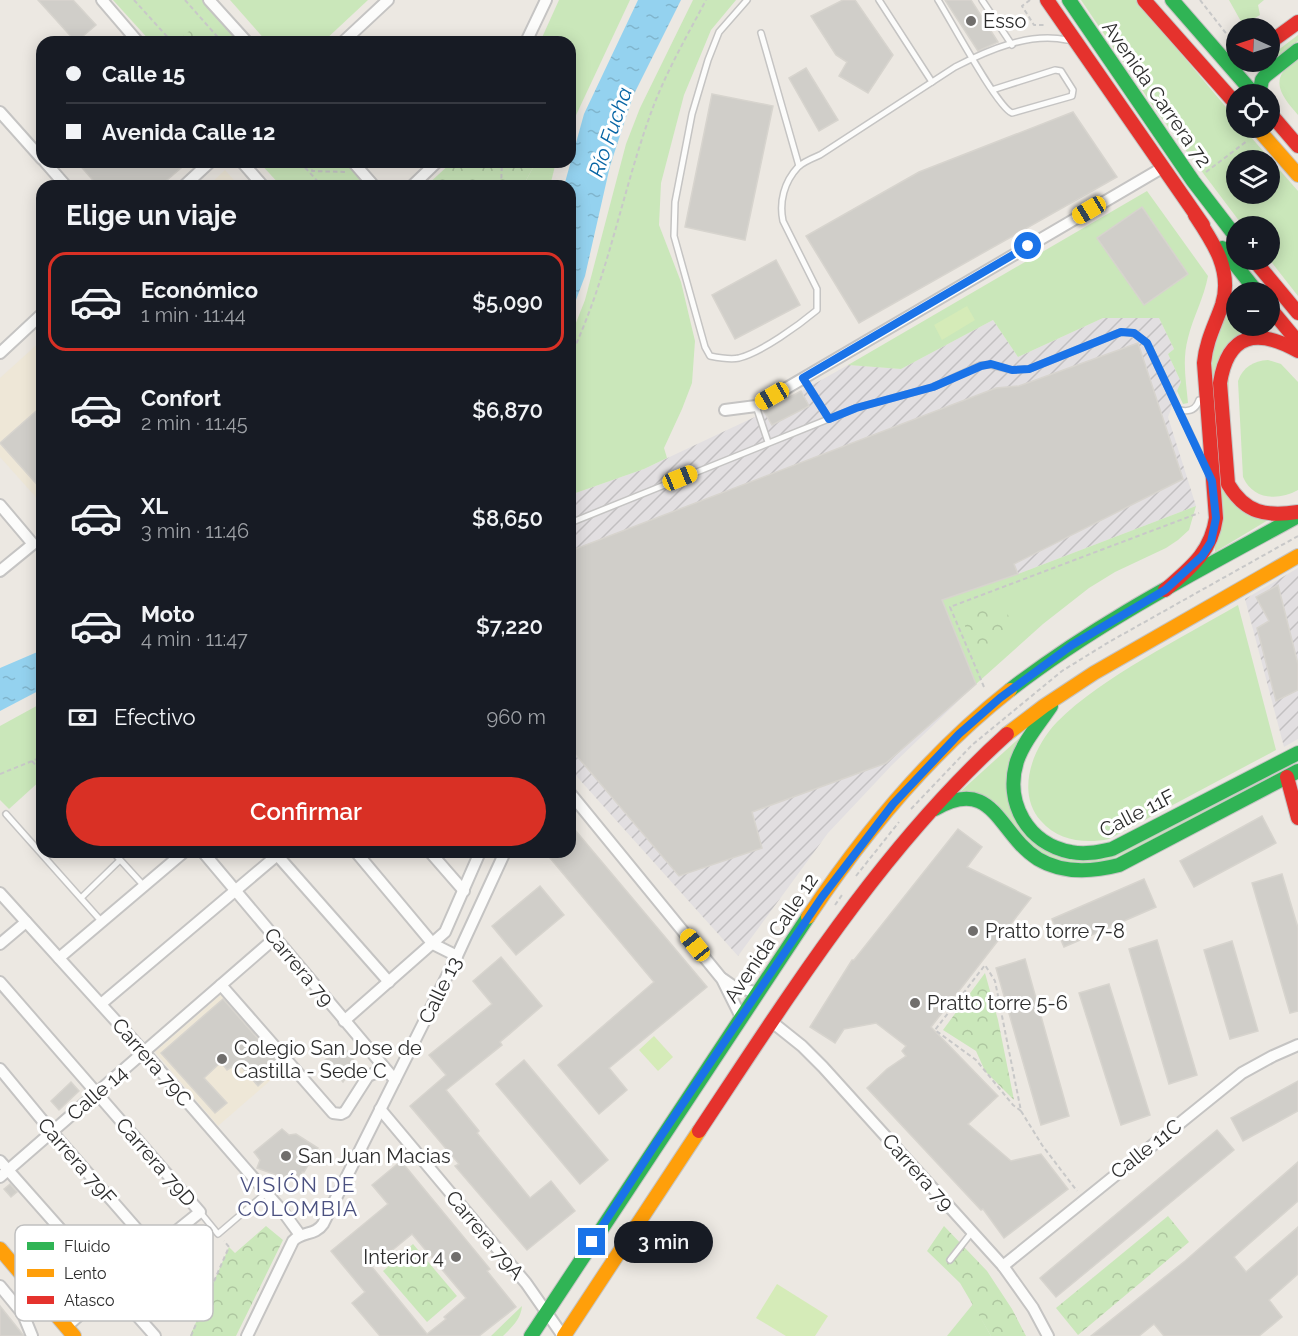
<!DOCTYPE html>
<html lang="es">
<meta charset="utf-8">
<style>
:root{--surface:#171b24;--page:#242831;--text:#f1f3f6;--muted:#9ea1a6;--line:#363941;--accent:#d93025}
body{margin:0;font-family:Raleway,sans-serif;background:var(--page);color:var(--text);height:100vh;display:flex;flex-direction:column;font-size:22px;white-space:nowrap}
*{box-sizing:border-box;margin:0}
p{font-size:20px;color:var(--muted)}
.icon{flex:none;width:33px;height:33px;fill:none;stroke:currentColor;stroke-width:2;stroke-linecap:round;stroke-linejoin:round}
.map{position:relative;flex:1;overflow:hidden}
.panel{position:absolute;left:36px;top:180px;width:540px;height:678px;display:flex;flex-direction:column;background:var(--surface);border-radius:18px;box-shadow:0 3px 15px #0003}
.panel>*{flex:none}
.top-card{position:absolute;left:36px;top:36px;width:540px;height:132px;border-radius:18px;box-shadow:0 3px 15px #0003;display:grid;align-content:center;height:132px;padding:0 30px;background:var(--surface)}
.needle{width:39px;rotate:273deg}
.controls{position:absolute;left:1226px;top:18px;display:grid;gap:12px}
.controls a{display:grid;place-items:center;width:54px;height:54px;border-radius:50%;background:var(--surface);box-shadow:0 3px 15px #0003;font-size:30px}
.end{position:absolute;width:27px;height:27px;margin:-14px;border:8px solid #1a73e8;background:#fff;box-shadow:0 0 0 3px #fff}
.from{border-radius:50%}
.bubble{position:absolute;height:42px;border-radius:21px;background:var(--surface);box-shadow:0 3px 15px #0003;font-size:20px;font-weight:600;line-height:42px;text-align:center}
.car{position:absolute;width:18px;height:36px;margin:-18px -9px;border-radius:8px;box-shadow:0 0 4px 2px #0007;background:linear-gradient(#f5c518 24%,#345 0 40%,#f5c518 0 76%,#345 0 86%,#f5c518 0)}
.top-card b{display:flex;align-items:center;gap:21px;height:57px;font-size:22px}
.top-card b+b{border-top:2px solid var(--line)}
.top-card i{width:15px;height:15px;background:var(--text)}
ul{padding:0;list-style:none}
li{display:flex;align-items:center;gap:18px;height:99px;margin:0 12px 9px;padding:0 18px;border:3px solid transparent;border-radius:18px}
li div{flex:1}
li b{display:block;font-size:22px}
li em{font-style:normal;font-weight:600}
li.on{border-color:var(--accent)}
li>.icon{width:54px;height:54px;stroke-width:1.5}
h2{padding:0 30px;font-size:27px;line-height:72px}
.pay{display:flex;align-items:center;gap:15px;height:66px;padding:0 30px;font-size:22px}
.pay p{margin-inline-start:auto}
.primary-button{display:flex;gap:12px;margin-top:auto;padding:12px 30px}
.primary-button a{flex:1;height:69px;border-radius:36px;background:var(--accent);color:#fff;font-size:24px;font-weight:600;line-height:69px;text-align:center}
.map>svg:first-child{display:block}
.industrial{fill:url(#industrial-furrows)}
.education{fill:#eee7d7}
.grass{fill:#cae7ba;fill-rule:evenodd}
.forest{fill:url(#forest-crowns)}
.pitch{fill:#d5ebb8}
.water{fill:url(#water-ripples)}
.building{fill:#d0cec9;stroke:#d7d4ce;stroke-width:1.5;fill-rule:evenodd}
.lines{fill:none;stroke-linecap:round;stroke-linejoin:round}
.lane-casing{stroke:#c5c4c3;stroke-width:8}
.street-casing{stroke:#c5c4c3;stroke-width:14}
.fast-casing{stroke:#c5c4c3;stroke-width:16}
.slow-casing{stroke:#c5c4c3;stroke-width:16}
.jam-casing{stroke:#c5c4c3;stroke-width:16}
.path{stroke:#c8c8c8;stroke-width:2;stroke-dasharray:4.5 3;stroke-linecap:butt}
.lane{stroke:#fcfcfb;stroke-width:5}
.street{stroke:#fcfcfb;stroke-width:10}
.fast{stroke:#30b455;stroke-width:14}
.slow{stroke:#ff9f0a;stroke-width:14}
.jam{stroke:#e5322d;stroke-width:14}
.route{stroke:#1a73e8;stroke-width:8}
.poi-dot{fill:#706e6c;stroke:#fff;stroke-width:2}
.labels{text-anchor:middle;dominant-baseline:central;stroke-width:6;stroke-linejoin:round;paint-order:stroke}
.poi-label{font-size:20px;fill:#2d2d2d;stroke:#fff;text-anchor:start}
.street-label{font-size:20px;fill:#2d2d2d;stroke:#fff}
.water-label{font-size:21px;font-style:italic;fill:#0866a5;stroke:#fff}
.neighbourhood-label{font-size:21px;letter-spacing:1.5px;fill:#4b5180;stroke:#fff}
.key{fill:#fff;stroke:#c0c0c0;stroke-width:1.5}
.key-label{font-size:16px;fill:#2d2d2d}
</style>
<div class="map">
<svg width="1298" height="1336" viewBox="0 0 1298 1336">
<defs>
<pattern id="industrial-furrows" width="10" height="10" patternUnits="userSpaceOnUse" patternTransform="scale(1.5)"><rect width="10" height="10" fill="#e2dfe1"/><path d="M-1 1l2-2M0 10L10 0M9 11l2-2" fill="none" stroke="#c2c0c1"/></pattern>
<pattern id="forest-crowns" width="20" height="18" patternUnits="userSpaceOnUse" patternTransform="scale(1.5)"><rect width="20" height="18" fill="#cae7ba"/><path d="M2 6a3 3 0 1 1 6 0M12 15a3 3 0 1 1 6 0" fill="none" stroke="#aec6a0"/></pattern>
<pattern id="water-ripples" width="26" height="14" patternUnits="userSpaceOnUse" patternTransform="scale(1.5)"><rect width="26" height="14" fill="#94d2ef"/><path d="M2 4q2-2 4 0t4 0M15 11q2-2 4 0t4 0" fill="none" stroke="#80b5cd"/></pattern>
</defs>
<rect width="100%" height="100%" fill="#ece8e2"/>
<g class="industrial">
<polygon points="1103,318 1159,318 1174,349 1168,354 1181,382 1168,417 1196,506 1018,574 942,600 976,684 892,765 828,833 738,956 570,769 570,495 644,469 759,415 848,365 901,369 993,320 1018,357"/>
<polygon points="1298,568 1298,739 1284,747 1245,599"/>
</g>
<g class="education">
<polygon points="225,170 239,186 208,186"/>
<polygon points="42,340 42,504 0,457 0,378"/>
<polygon points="225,991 288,1065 218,1126 155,1052"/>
</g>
<g class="grass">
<polygon points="113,0 205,0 243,42 151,42"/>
<polygon points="230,0 368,0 323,42 267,42"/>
<polygon points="559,0 630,0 570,128 570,42 540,42"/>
<polygon points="693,0 736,0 711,30 684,95 661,183 659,225 681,282 695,341 692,383 682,409 664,448 667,458 644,469 570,495 570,338 585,300 626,144 640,108"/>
<path d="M1081,0H1136L1236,119V128H1243L1298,191V296L1269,259V226H1243L1157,112ZM1236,160H1269V194H1236Z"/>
<polygon points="1229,0 1264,0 1258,5 1260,15 1243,25"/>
<polygon points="1298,35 1298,41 1266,66 1263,62 1269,62 1269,57"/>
<path d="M1298,59V115C1289,104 1272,87 1283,72C1286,67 1293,63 1298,59Z"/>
<polygon points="259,162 348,162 370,186 281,186"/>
<polygon points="536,162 556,162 550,186 523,186"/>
<path d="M1147,191L1208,276C1204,298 1193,317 1188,338C1182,360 1186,381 1188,403L1183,404L1177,391L1181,382L1168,354L1174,349L1159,318H1103L1018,357L993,320L901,369L848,365Z"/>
<polygon points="1230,304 1236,313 1236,326 1245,326 1250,332 1231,344 1223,485 1268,520 1215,552 1212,354"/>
<path d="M1268,360L1281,364L1298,382V490C1278,501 1253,500 1243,477L1238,381C1243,367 1253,361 1268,360Z"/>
<polygon points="1196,506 1189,530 1178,540 1166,548 1115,572 1089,588 1043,624 976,684 942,600 1018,574"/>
<path d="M1238,605L1276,750L1109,839C1085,844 1058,841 1041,821C1015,792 1033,747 1057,722C1103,676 1182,638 1238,605Z"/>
<polygon points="42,703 42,779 9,809 0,800 0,726"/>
<path d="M1026,732L1009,786C1016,799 1042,848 1051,854C1062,860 1076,860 1088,860L1298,757V762L1125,853L1101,863L1075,867L1046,857L1022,838L996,803L980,795L961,791Z"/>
<polygon points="973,1304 991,1336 947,1336"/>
<path d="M522,1306C521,1319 512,1327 503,1336H491Z"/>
</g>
<g class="forest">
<polygon points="195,26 209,42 182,42 180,39"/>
<polygon points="452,162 536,162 523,186 426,186"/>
<circle cx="988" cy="626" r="23"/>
<polygon points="985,973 998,1020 1014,1100 985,1071 976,1051 943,1030"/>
<polygon points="1168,1216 1189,1242 1078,1335 1056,1308"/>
<polygon points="266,1226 283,1240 236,1336 190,1336 229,1247 235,1253"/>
<polygon points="944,1226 987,1271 1012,1309 1026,1336 991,1336 960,1283 927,1251"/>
<polygon points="413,1244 457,1296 427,1322 383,1271"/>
</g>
<g class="pitch">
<polygon points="967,306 975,320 942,340 934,325"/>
<polygon points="654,1036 673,1057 658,1071 639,1050"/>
<polygon points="777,1284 828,1316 815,1336 786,1336 756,1318"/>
</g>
<g class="water">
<polygon points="638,0 681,0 633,96 610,166 585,276 570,316 570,186 564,186 584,114"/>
<polygon points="42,650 42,689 0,711 0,668"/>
</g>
<g class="building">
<polygon points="38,0 73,0 96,25 76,42"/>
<polygon points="843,0 855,0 893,55 868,93 839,76 847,62 836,55 811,16"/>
<polygon points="945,0 971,0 998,42 978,51"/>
<polygon points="806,68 838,120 819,131 789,78"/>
<polygon points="712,94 773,106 745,240 685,227"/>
<polygon points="1073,112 1117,177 859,323 806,236 919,172"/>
<polygon points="77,162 188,162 160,186 98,186"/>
<polygon points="1142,207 1188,274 1144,305 1097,238"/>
<polygon points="776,260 800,305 735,339 712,295"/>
<polygon points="1138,343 1183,479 1014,564 1018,574 942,600 976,684 886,763 752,812 762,848 679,876 570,748 570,551 996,388 1019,386"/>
<polygon points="801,391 809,406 772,425 764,411"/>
<polygon points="42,406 42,490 0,443"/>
<polygon points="1278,585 1298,664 1298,690 1276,701 1257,628 1269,621 1256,597"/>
<polygon points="1262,816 1276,843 1194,887 1180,861"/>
<polygon points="570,824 707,987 609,1068 627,1090 599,1114 558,1065 654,982 545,852 570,852"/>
<polygon points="958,829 982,847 967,867 1031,898 931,1027 998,1096 968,1124 1011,1161 1041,1154 1068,1189 1004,1238 983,1209 981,1210 867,1088 887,1069 906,1056 902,1051 906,1046 876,1023 844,1029 835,1043 810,1027 852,960 854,960"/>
<polygon points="1282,874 1298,928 1298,1011 1290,1013 1252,883"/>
<polygon points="1144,879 1156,907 1064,947 1052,919"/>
<polygon points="540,886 564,915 516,955 492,926"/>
<polygon points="1157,940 1197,1075 1169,1084 1129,949"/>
<polygon points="1232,941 1258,1031 1230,1039 1204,950"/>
<polygon points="501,957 542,1006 500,1042 502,1045 446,1090 479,1131 477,1133 530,1198 551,1181 575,1211 527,1250 455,1166 459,1164 410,1106 446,1075 429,1055 492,1004 473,981"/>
<polygon points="1025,959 1069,1116 1041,1125 996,968"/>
<polygon points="1109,984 1150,1115 1121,1125 1079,993"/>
<polygon points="223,999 281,1065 258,1086 238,1063 227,1070 221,1062 204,1078 227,1103 215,1113 161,1053"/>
<polygon points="343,1046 356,1063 343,1082 325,1060"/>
<polygon points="524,1060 608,1160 580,1184 496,1084"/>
<polygon points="1298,1081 1298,1111 1243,1141 1231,1118"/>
<polygon points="71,1082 79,1091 59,1110 51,1101"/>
<polygon points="282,1129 289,1135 296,1134 318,1148 304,1172 302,1172 297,1184 287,1176 282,1177 257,1168 260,1160 254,1152"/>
<polygon points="1217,1130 1234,1150 1056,1297 1040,1278"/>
<path d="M401,1161L490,1269L487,1271L516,1307L479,1336H380L352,1303L365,1292L331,1251L388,1204L372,1185ZM412,1234L466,1298L444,1317L446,1319L427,1334L372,1267Z"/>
<polygon points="1298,1162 1298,1201 1234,1257 1246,1272 1298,1227 1298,1274 1269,1300 1282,1317 1259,1336 1164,1336 1154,1324 1139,1336 1091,1336 1185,1261"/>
<polygon points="10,1184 17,1192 11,1197 4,1189"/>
<polygon points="0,1306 24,1336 0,1336"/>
</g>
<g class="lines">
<g class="lane-casing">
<g id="lane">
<path d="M747,0L719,32L708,60L692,114L675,202L674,236L705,347L710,356C720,358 730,360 739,358C762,352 799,325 817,310V289L783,221C779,202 784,182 798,167C803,162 813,158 820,155L955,67C988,50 1029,32 1067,40"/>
<polyline points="879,0 932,82"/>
<path d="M938,0C950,19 997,107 1012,113L1072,96L1073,90L1061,71L1055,70L992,90"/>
<polyline points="982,0 1012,45"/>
<polyline points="761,33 799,166"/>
<polyline points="803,378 829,419"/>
<polyline points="756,406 768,442"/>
<path d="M1180,410C1189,412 1196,410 1199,400"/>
<polyline points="570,523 856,408 933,387 981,365 991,365 1012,370 1029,369 1121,332 1134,333 1147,343 1204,463"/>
<polyline points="6,814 102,922"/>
<polyline points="113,852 144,886"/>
<polyline points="81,898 120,860"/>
<polyline points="200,1212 218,1234 266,1193"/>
<polyline points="950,1260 972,1232"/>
</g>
</g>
<g class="street-casing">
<g id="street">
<polyline points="102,0 138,42"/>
<polyline points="209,0 247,42"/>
<polyline points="343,42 388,0"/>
<polyline points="526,42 546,0"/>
<polyline points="0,112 42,159"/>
<polyline points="45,162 66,186"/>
<polyline points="242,162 263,186"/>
<polyline points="353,162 374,186"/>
<polyline points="184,186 210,162"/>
<polyline points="412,186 437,162"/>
<polyline points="0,353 42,314"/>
<polyline points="725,410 756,406 1162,168"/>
<polyline points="0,505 33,544 0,571"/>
<polyline points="570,793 722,979 741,1017"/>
<polyline points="203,852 395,1080"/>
<polyline points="356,852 433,944 457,956"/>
<polyline points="430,852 464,891"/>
<polyline points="277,855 389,982"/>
<polyline points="0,893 144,1052 284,1213 300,1235"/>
<polyline points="0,944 26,922"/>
<polyline points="59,958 184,852"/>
<polyline points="723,979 733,986 758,993"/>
<polyline points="0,982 200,1212 154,1249 66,1327"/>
<polyline points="221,985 333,1113 341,1114 345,1112 368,1076 384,1069"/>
<polyline points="101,1004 281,852"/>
<polyline points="344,1021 445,932 480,852"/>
<polyline points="772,1022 802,1046 823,1067 1003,1266 1033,1308 1048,1336"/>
<polyline points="0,1069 52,1132 204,1306"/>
<polyline points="380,1109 526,1283 563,1336"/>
<polyline points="0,1161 155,1336"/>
<polyline points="0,1177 275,938"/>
<polyline points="1003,1266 1242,1073 1273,1056 1298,1045"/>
<polyline points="0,1286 23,1314 32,1336"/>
<path d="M247,1336L293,1241C302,1231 315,1236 323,1224L457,956L505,852"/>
</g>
</g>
<g class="fast-casing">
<g id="fast">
<polyline points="1069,0 1193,181 1236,237"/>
<polyline points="1172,0 1254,94"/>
<polyline points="1259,94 1262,80 1265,76 1298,50"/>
<polyline points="1222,248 1257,292"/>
<path d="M1010,690C1099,621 1200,570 1298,516"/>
<path d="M1051,706C1039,724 1024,741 1017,761C1004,803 1028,844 1071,852C1085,855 1098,852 1112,849L1298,753"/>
<path d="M935,809C994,775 998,834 1038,859C1063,874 1092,872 1119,865L1298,771"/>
<polyline points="531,1336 808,917"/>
</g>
</g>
<g class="slow-casing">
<g id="slow">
<polyline points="1257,128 1298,175"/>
<polyline points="1007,734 1044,706 1094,673 1298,556"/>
<path d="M808,917C864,833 931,752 1010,690"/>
<polyline points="0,1249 74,1336"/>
<polyline points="564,1336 699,1131"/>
</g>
</g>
<g class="jam-casing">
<g id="jam">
<polyline points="1047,0 1203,225"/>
<polyline points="1144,0 1236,104"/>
<polyline points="1269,43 1298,22"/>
<polyline points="1269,112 1298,146"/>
<polyline points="1254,260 1298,313"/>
<polyline points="1269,307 1298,342"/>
<path d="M1298,351C1257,328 1228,333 1220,383L1228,484C1245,513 1266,517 1298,512"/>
<path d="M1165,590C1190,568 1211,553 1216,518L1204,363C1206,341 1215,325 1222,305C1233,271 1213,242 1195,215"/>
<polyline points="1287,777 1298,818"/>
<path d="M699,1131C792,991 882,847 1007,734"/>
</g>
</g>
<g class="path">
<polyline points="134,0 172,42"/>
<polyline points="185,0 222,42"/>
<polyline points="1030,0 1022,6 1034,25 1044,25"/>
<polyline points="1200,0 1236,46"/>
<polyline points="300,162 322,186"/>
<polyline points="311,162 312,171 346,172"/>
<polyline points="1206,172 1247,141"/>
<polyline points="501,186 502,162"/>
<path d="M570,357C608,279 622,191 652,110C666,72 687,36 706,0"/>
<polyline points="37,555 42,570"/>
<polyline points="984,687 950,607 1199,513"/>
<polyline points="32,761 42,772"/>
<polyline points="0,774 42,757"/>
<polyline points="911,809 972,745 1062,671 1109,642 1298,536"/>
<polyline points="856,876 899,822"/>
<polyline points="835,905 842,895"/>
<polyline points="1021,1111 1013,1105 976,1060 935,1030 985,965 995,981 1021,1111 1042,1145 1077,1191"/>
<polyline points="208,1295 229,1247 224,1241"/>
<polyline points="191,1336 199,1317"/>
</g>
<use href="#lane" class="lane"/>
<use href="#street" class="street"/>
<use href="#fast" class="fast"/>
<use href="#slow" class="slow"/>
<use href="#jam" class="jam"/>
</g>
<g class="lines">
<polyline class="route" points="592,1242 655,1145 822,897 893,804 959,734 1000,698 1072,645 1165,590 1202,556 1211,542 1216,518 1212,481 1147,343 1134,333 1121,332 1029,369 1012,370 991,364 981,366 933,387 856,408 829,419 803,378 1028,246"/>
</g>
<g class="poi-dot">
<circle cx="971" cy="21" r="6"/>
<circle cx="973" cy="931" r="6"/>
<circle cx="915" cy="1003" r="6"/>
<circle cx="222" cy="1059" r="6"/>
<circle cx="286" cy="1156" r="6"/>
<circle cx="456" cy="1257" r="6"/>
</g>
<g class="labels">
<g class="poi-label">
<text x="983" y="21">Esso</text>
<text x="985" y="931">Pratto torre 7-8</text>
<text x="927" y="1003">Pratto torre 5-6</text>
<text x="234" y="1048">Colegio San Jose de<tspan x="234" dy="23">Castilla - Sede C</tspan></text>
<text x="298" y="1156">San Juan Macias</text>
<text x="444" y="1257" text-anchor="end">Interior 4</text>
</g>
<g class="street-label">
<text transform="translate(1157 94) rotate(55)">Avenida Carrera 72</text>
<text transform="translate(1137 813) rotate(-27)">Calle 11F</text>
<text transform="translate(771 938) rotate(-56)">Avenida Calle 12</text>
<text transform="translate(299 967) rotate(50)">Carrera 79</text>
<text transform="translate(440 990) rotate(-64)">Calle 13</text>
<text transform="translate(152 1062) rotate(49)">Carrera 79C</text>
<text transform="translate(97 1093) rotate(-41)">Calle 14</text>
<text transform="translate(1146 1149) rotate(-38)">Calle 11C</text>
<text transform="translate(77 1161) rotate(49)">Carrera 79F</text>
<text transform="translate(156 1162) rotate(49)">Carrera 79D</text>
<text transform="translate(918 1172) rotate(48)">Carrera 79</text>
<text transform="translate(485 1235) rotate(50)">Carrera 79A</text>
</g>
<g class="water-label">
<text transform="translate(610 132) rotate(-71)">Río Fucha</text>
</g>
<g class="neighbourhood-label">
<text x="298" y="1184">VISIÓN DE<tspan x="298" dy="24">COLOMBIA</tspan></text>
</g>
</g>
<rect x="15" y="1225" width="198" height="96" rx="9" class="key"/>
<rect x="27" y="1242" width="27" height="8" fill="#30b455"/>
<rect x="27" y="1269" width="27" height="8" fill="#ff9f0a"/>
<rect x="27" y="1296" width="27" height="8" fill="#e5322d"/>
<g class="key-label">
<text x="64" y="1252">Fluido</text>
<text x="64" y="1279">Lento</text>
<text x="64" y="1306">Atasco</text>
</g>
</svg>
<div class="controls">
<a><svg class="needle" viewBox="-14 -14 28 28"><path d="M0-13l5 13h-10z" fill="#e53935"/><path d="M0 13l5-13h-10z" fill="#9ea1a6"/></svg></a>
<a><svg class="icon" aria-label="locate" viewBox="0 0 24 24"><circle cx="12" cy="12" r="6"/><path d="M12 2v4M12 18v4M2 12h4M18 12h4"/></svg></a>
<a><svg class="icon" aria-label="layers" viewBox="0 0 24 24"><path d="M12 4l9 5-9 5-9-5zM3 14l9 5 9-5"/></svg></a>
<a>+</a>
<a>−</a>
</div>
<i class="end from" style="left:1028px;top:246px"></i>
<i class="end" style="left:592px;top:1242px"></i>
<div class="bubble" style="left:614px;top:1221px;width:99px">3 min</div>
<i class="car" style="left:1089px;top:210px;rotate:239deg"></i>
<i class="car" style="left:772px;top:396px;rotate:240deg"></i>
<i class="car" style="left:680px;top:478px;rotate:68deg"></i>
<i class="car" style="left:695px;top:945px;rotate:321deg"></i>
<div class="top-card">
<b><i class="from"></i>Calle 15</b>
<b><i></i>Avenida Calle 12</b>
</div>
<section class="panel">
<h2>Elige un viaje</h2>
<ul>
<li class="on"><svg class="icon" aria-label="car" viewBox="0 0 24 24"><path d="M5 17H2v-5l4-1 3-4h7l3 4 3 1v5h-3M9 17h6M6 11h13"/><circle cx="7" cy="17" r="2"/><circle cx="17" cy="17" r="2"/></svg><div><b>Económico</b><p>1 min · 11:44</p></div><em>$5,090</em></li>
<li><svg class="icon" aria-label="car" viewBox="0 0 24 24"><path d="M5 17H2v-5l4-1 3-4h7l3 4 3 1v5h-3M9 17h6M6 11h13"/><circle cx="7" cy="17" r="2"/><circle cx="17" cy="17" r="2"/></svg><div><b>Confort</b><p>2 min · 11:45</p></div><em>$6,870</em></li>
<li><svg class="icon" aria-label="car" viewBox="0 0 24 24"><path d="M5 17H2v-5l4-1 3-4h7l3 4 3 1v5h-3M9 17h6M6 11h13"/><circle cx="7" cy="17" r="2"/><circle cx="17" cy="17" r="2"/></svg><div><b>XL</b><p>3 min · 11:46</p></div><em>$8,650</em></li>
<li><svg class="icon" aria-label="car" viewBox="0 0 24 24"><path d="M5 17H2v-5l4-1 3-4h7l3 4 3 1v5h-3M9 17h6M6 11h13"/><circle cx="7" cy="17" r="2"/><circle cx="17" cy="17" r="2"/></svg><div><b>Moto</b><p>4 min · 11:47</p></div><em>$7,220</em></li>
</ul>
<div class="pay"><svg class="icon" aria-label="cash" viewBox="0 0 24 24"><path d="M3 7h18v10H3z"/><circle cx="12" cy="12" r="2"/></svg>Efectivo<p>960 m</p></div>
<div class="primary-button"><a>Confirmar</a></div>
</section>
</div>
